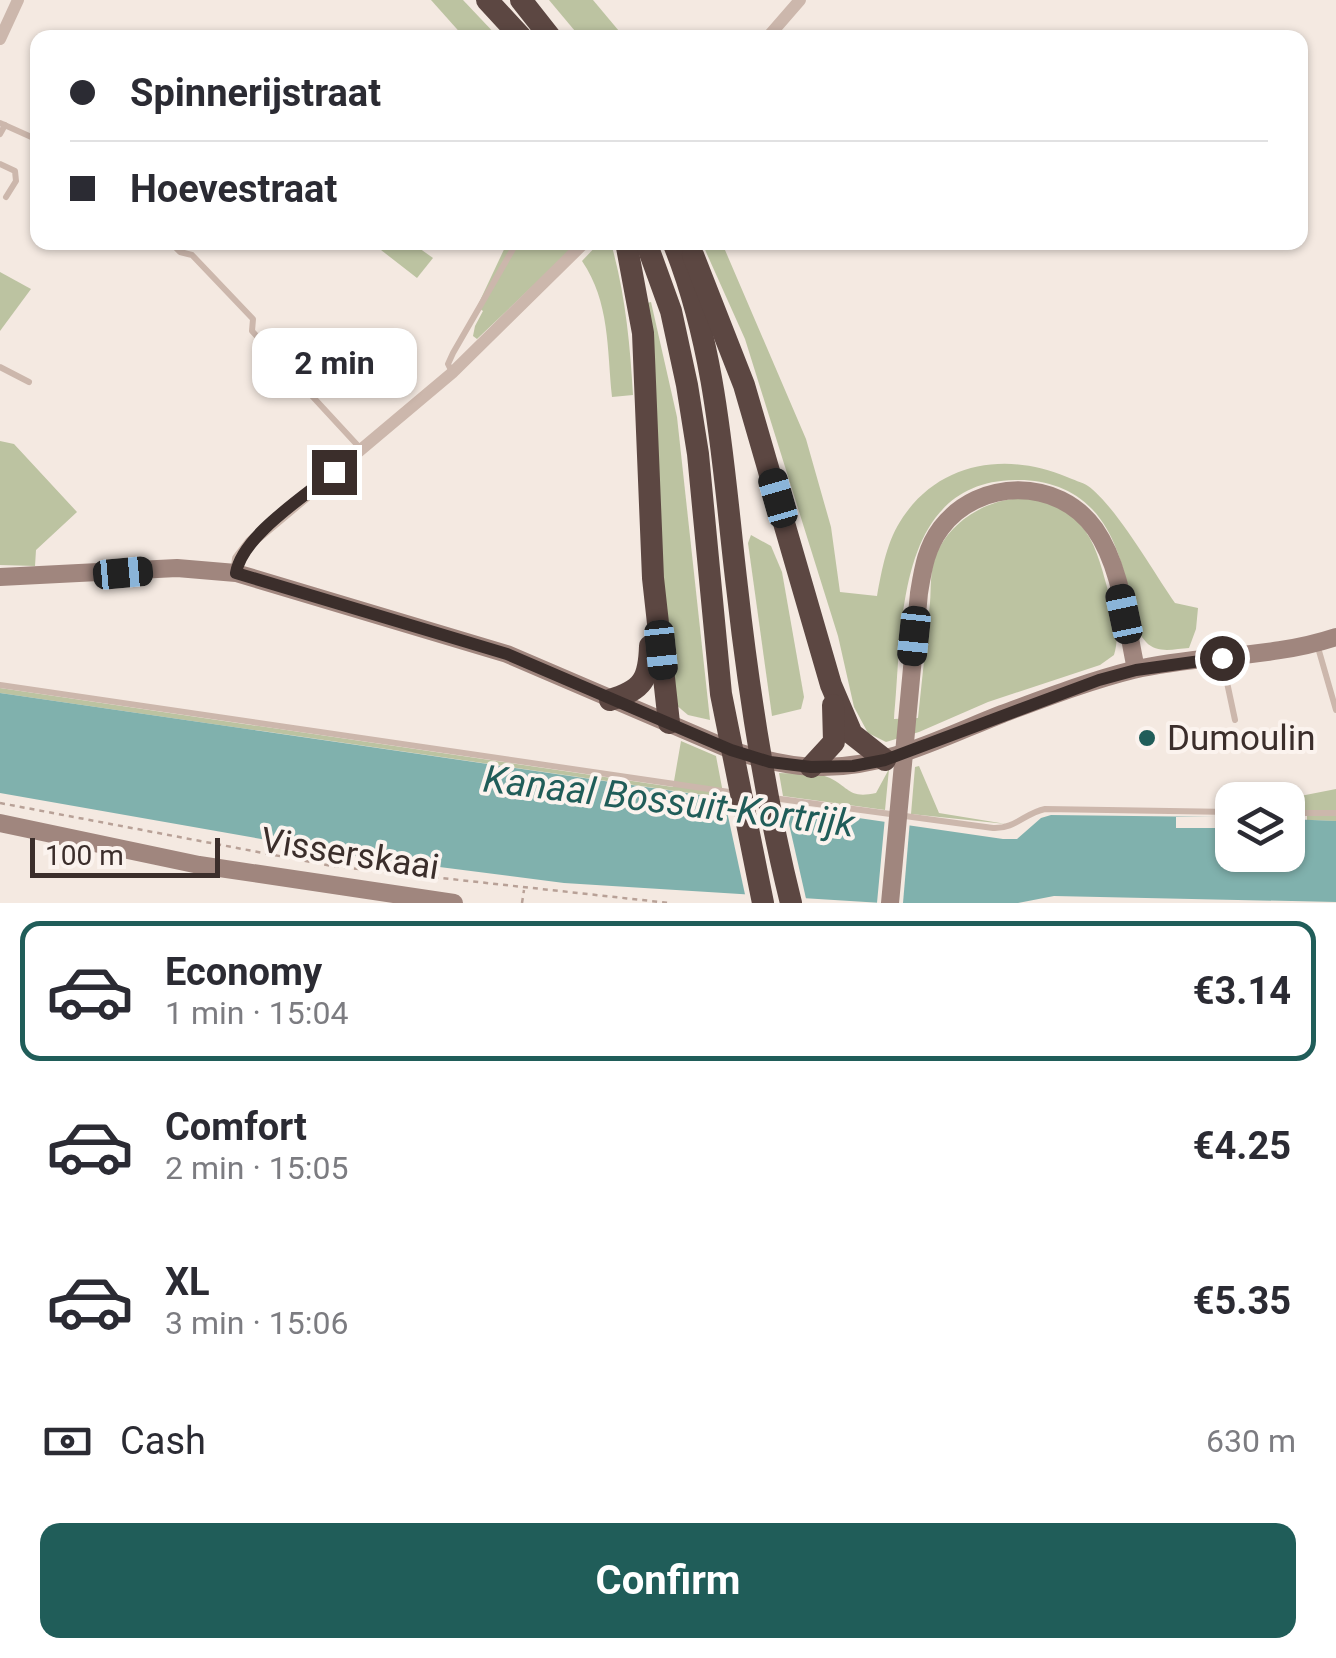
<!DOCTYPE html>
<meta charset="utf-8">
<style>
:root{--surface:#fff;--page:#f7f7f7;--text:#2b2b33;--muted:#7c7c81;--line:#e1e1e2;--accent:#205d59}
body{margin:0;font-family:Roboto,sans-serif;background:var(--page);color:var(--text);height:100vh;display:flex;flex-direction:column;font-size:38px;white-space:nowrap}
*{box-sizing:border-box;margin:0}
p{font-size:32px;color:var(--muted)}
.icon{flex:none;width:55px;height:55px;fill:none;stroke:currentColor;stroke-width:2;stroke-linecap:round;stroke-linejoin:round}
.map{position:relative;height:903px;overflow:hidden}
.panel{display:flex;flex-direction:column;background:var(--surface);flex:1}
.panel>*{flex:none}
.guide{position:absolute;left:30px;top:30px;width:1278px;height:220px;border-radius:20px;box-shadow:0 2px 8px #0004;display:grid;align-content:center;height:220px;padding:0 40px;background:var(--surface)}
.fabs{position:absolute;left:1215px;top:782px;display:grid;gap:20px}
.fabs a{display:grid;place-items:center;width:90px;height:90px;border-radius:20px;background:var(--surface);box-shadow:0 2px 8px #0004;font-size:50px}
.scale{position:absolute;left:30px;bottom:25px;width:190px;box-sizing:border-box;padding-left:10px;border:5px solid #3b2e2b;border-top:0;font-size:28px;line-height:35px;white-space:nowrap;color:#3b2e2b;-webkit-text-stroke:8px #fbf3ee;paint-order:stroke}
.end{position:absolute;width:45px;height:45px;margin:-22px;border:12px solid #3b2e2b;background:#fff;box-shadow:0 0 0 5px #fff}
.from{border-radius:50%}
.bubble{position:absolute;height:70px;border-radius:20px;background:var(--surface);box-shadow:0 2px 8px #0004;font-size:32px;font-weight:700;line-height:70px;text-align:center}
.car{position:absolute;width:30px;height:60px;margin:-30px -15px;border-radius:12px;box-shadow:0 0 8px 2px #0007;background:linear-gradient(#222 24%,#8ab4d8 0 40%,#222 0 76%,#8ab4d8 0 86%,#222 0)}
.guide b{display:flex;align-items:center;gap:35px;height:95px;font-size:38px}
.guide b+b{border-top:2px solid var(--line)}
.guide i{width:25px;height:25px;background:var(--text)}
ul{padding:18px 0 0;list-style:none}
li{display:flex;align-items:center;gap:30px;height:140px;margin:0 20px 15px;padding:0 20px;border:5px solid transparent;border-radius:20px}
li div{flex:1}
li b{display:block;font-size:38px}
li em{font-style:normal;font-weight:700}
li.current{border-color:var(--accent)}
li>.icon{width:90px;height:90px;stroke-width:1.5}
.pay{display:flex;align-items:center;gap:25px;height:110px;padding:0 40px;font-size:38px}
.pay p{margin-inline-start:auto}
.button{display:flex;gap:20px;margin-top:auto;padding:20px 40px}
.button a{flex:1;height:115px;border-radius:20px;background:var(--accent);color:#fff;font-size:40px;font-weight:700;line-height:115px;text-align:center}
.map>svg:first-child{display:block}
.green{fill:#bcc3a1}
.water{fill:#80b1ad}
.pier{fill:#f4e9e1}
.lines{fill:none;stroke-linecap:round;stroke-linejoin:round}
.path{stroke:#b8a197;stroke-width:2.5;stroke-dasharray:5 5;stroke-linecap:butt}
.lane{stroke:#ccb7ac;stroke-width:6}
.street{stroke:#ccb7ac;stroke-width:12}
.secondary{stroke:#a0867e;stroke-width:18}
.highway{stroke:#5c4742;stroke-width:22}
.route{stroke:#3b2e2b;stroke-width:12}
.poi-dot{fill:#205d59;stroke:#fbf3ee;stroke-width:4}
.labels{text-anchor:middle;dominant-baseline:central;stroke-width:8;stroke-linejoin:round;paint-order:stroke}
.poi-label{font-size:35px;fill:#3b2e2b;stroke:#fbf3ee;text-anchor:start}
.street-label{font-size:35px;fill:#3b2e2b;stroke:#fbf3ee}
.water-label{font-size:38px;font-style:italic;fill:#205d59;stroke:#fbf3ee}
</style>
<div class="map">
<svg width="1336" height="903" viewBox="0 0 1336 903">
<rect width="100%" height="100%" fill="#f4e9e1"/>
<g class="green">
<polygon points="431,0 463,0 498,37 464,37"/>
<polygon points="549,0 593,0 624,37 580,37"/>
<polygon points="372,243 412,243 433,258 417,278"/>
<polygon points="507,243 578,243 477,339 473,336 475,326 483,311 477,307"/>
<path d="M599,243H611C625,293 630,342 633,395L612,397C607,349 610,302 582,261Z"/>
<path d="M702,243H722L806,439L831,527L840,592L877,596C882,569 887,540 903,517C941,461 1008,452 1067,477C1073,480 1082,482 1088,486C1116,506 1154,573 1175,603L1198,608L1196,629L1189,648C1174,649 1157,654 1146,642C1135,631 1134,613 1131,599C1123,567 1115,533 1092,509C1072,488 1044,479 1015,480C893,482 903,632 894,719L918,718C922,680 926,642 930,603C931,589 930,571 935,558C955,502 1039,475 1080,524C1095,541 1101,565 1107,587C1113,609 1121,633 1114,655L1100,665L988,702L919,732L886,742L868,733L854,707L838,636L745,339Z"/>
<polygon points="0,272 31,289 0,331"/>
<polygon points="651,302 677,417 710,720 688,715 675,704 663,640 647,303"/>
<polygon points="0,441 14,444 77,512 36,550 35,566 0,565"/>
<polygon points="751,535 771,546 782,572 804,697 801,709 772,716 748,543"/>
<polygon points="0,688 673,787 681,741 716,756 724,798 0,693"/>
<polygon points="919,766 939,813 1006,824 911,814 915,767"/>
<path d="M889,769L885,810L783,796L779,773C794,774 817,772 830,778C850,788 849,799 876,793Z"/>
<polygon points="1336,789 1336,821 1307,820 1307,811 1288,810 1288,800 1280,800"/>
</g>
<polygon class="water" points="0,693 1003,839 1017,839 1041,818 1051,815 1216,817 1232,818 1232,855 1288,855 1288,819 1336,821 1336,902 1054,896 1018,903 882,903 564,883 369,858 0,793"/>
<g class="pier">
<polygon points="723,793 784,802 807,903 746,899"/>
<polygon points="885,817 910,820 903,903 877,903"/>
<rect x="1176" y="817" width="40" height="11"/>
</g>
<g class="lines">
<g class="path">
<polyline points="0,803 332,866 669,903"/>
<polyline points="522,903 524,890"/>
</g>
<g class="lane">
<polyline points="0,123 38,140"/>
<polyline points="0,134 5,125"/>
<polyline points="0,164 15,171 16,181 6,197"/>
<polyline points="170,242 180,252 192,255 253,319 252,331 361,449"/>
<polyline points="0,367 29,382"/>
<polyline points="452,372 448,364 453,353 517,242"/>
<polyline points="1317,644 1336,710"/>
<polyline points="1222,659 1235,720"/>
<polyline points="0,685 736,793"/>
<path d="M773,798L993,828C1015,829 1025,813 1045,809L1232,812"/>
<polyline points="1288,813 1336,813"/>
</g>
<g class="street">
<polyline points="767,38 800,0"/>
<polyline points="0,39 18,0"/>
<polyline points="236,573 238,559 251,542 452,373 585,242"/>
</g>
<g class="secondary">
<path d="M0,577L177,568L236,573L507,654L731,750C760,759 790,767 820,767C886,768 943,737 1002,714C1045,698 1089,681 1133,670C1200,654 1270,659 1336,637"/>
<polyline points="0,823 199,865 454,903"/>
<path d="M890,903L919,593C923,569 926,548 941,528C979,478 1058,477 1095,529C1122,568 1126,624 1136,669"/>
</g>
<g class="highway">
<polyline points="487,0 522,38"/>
<polyline points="521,0 551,38"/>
<polyline points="626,242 643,333 653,578 669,723"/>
<polyline points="646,242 671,311 687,385 698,454 721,694 763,903"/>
<path d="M673,242C718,352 723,471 737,587C749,694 765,799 791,903"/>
<polyline points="693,255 744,385 831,685 852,734 885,760"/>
<path d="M610,700C643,690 649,679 650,646"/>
<polyline points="811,767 834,742 833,705"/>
</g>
</g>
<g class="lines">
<path class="route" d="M334,472C304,497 242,536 236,573L507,654L731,750L770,762L811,767L853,766L885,760L1099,680L1136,670L1222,658"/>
</g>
<circle class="poi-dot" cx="1147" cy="738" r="10"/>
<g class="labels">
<g class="poi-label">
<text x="1167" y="738">Dumoulin</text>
</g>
<g class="street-label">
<text transform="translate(350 854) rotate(9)">Visserskaai</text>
</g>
<g class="water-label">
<text transform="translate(669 801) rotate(7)">Kanaal Bossuit-Kortrijk</text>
</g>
</g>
</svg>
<div class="fabs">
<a><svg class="icon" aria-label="layers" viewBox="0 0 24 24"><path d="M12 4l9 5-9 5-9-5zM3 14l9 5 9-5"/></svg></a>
</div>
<div class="scale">100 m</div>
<i class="end from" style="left:1222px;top:658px"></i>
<i class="end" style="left:334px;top:472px"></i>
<div class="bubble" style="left:252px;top:328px;width:165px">2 min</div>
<i class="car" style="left:778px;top:498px;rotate:344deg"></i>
<i class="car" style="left:123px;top:573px;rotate:85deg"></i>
<i class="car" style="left:1124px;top:614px;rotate:348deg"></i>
<i class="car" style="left:914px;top:636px;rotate:186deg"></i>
<i class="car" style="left:661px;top:650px;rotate:174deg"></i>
<div class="guide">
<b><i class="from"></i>Spinnerijstraat</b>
<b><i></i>Hoevestraat</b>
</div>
</div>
<section class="panel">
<ul>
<li class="current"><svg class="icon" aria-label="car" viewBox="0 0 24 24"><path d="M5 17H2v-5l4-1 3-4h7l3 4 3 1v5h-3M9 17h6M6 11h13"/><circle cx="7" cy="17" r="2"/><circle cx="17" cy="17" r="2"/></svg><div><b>Economy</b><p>1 min · 15:04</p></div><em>€3.14</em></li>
<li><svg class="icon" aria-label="car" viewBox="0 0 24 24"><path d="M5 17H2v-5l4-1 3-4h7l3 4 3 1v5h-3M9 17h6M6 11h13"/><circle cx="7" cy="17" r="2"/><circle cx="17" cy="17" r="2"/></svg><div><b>Comfort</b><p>2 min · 15:05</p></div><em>€4.25</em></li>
<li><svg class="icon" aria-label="car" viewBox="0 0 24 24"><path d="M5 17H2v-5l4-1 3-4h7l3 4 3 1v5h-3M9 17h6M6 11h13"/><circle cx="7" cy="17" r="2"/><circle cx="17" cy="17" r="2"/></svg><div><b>XL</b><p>3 min · 15:06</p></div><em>€5.35</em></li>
</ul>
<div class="pay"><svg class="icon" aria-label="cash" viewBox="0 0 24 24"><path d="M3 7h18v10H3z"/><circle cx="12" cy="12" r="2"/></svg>Cash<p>630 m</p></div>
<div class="button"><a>Confirm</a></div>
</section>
